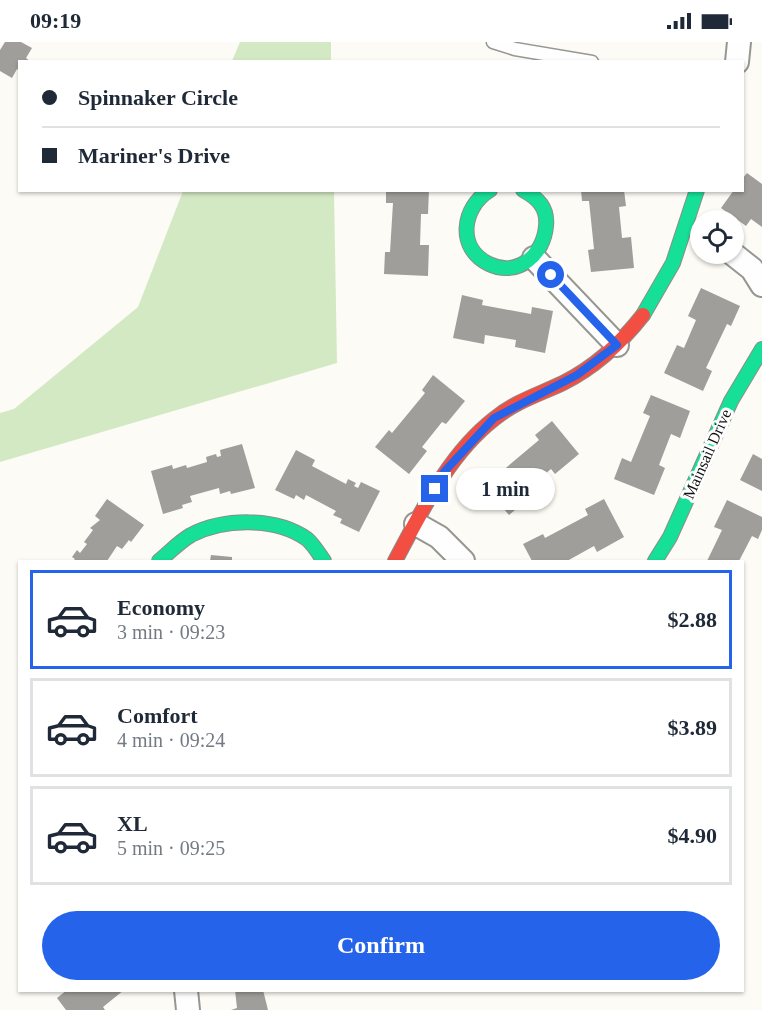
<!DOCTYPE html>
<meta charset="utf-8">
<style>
:root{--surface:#fff;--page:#f6f6f7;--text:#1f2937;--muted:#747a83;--line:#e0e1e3;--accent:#2563eb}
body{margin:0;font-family:Georgia,serif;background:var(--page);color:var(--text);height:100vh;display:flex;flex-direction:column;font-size:22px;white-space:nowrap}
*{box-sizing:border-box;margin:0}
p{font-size:20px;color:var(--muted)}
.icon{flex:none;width:33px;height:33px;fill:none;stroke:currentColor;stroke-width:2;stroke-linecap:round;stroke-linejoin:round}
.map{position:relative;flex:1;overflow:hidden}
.details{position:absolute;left:18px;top:518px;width:726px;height:432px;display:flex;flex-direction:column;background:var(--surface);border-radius:0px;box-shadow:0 2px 4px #0004}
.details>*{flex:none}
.hud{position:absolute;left:18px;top:18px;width:726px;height:132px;border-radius:0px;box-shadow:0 2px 4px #0004;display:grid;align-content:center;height:132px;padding:0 24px;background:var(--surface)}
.fabs{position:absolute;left:690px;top:168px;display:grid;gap:12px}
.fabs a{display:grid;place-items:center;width:54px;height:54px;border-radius:50%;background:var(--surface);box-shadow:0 2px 4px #0004;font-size:30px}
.end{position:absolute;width:27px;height:27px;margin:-14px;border:8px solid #2563eb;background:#fff;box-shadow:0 0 0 3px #fff}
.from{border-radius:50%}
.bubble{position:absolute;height:42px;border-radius:21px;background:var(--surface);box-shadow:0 2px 4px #0004;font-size:20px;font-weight:700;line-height:42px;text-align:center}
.hud b{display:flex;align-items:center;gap:21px;height:57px;font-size:22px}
.hud b+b{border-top:2px solid var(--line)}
.hud i{width:15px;height:15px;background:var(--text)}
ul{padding:10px 0 0;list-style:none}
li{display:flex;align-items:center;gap:18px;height:99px;margin:0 12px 9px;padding:0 12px;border:3px solid var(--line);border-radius:0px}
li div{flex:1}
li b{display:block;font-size:22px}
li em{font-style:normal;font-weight:700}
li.on{border-color:var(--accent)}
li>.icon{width:54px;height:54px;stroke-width:1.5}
.button{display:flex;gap:12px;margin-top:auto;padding:12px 24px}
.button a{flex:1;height:69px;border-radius:36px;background:var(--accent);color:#fff;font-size:24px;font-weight:700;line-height:69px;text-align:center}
.status{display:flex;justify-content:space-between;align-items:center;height:42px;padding:0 30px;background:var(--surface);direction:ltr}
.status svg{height:16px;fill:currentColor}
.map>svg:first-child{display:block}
.forest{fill:#d3e9c4}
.building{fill:#a09e9a}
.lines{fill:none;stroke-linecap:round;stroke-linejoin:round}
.lane-casing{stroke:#969693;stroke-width:15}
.street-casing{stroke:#969693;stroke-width:26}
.fast-casing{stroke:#8d8c8a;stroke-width:16}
.jam-casing{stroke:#8d8c8a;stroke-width:16}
.lane{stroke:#fffefe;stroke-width:12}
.street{stroke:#fffefe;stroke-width:22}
.fast{stroke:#16e098;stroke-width:14}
.jam{stroke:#f24e42;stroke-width:14}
.route{stroke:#2563eb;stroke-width:8}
.labels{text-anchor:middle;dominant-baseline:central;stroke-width:6;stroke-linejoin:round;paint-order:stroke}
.street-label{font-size:16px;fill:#101010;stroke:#fff}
</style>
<div class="status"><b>09:19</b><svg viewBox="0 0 49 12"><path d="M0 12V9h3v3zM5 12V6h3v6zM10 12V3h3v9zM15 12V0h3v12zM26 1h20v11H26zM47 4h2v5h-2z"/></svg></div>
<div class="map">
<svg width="762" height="968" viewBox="0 0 762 968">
<rect width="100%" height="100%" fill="#fcfbf5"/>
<g class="forest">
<polygon points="240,0 331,0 331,19 232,19"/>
<polygon points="183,149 334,149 337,321 0,420 0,371 14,367 138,265"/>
</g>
<g class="building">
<polygon points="5,0 21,0 32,6 26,16 31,20 20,20 20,29 17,27 12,36 0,29 0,8"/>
<polygon points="747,131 762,142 762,185 751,177 746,184 721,166 734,148 742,148 742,137"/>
<polygon points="386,148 429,148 428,172 421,172 420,203 429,203 428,234 384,232 385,210 390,210 393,161 386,161"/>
<polygon points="581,148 624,148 626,164 619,165 622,196 631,195 634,226 591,230 588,208 594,207 589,159 582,159"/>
<polygon points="701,246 740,264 731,284 727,282 706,326 712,329 703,349 664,331 677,303 684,306 696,278 688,274"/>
<polygon points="462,253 483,258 482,263 531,272 532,265 553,269 545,311 515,305 516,298 485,293 484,302 453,296"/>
<polygon points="433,333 465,359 446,382 442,380 422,405 427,409 409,432 375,405 389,388 392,391 425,351 422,348"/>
<polygon points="651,353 690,369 680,396 671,392 659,423 665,426 654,453 614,437 622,416 631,420 650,374 643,371"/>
<polygon points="552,379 579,412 555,432 551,427 527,447 532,454 509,473 481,440 498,426 501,430 539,398 535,393"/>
<polygon points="242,402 255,446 231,452 230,449 220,452 219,446 190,454 192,460 182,463 183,466 163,472 151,429 172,423 173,427 186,423 187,426 207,420 206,415 216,412 217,415 221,414 220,408"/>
<polygon points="296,408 315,418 312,424 346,442 348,437 356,441 354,444 358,446 361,440 380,449 359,490 340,481 342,477 333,473 336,469 306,453 304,458 296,453 294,457 275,448"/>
<polygon points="753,412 762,417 762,449 740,438"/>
<polygon points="107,457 144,483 131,500 129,498 122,507 117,504 107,519 73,519 75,517 72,515 77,508 80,511 87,502 84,500 93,488 90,486 100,478 95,474"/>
<polygon points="604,457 624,495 597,510 594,504 567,519 532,519 523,502 543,492 545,496 588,473 585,467"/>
<polygon points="727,458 762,475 762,488 758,497 752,494 739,519 707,519 722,488 714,485"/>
<polygon points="211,513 232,515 232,519 210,519"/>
<polygon points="67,948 124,948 103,965 105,968 66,968 57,956"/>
<polygon points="235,948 263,948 268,968 231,968 237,966"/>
</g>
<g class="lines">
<g class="lane-casing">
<polyline id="lane" points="493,0 515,7 592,20"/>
</g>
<g class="street-casing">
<g id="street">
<polyline points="737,20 739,0"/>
<polyline points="733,212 752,227 762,243"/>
<polyline points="534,216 617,303"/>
<polyline points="416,482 439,495 463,519"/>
<polyline points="186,948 188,968"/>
</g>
</g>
<g class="fast-casing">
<g id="fast">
<path d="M490,148C462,165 456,206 489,222C518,236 544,212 546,184C548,166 538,156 523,148"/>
<polyline points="643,273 673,221 697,148"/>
<path d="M159,519C170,510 179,500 191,493C224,476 276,475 307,497C314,503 319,512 324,519"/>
<polyline points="655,519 670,495 731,359 762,307"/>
</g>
</g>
<g class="jam-casing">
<path id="jam" d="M395,519C422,469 448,413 494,377C514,360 540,352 563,341C595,325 621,301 643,273"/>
</g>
<use href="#lane" class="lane"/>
<use href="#street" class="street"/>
<use href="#fast" class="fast"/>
<use href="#jam" class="jam"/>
</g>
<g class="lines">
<polyline class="route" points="435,447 444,430 494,376 577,333 617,303 551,233"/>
</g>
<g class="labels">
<g class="street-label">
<text transform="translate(707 412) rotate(-66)">Mainsail Drive</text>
</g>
</g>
</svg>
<div class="fabs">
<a><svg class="icon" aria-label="locate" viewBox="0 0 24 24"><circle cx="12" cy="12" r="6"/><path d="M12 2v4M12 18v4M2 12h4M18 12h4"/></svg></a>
</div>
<i class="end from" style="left:551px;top:233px"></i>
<i class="end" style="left:435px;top:447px"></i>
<div class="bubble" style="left:456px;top:426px;width:99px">1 min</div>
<div class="hud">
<b><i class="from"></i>Spinnaker Circle</b>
<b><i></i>Mariner's Drive</b>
</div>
<section class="details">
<ul>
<li class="on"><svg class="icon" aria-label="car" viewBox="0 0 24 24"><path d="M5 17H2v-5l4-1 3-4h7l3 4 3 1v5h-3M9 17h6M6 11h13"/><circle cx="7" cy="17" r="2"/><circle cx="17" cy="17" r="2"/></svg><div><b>Economy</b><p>3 min · 09:23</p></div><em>$2.88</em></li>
<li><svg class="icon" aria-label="car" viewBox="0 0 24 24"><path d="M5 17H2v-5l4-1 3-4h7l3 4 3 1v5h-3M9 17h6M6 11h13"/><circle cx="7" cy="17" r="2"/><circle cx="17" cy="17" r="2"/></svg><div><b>Comfort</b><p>4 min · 09:24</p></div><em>$3.89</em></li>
<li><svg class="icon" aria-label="car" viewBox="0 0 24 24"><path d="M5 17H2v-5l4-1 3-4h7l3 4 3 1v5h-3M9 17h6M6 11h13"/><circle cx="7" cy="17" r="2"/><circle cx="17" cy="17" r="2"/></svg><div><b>XL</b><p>5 min · 09:25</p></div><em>$4.90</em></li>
</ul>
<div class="button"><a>Confirm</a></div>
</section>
</div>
